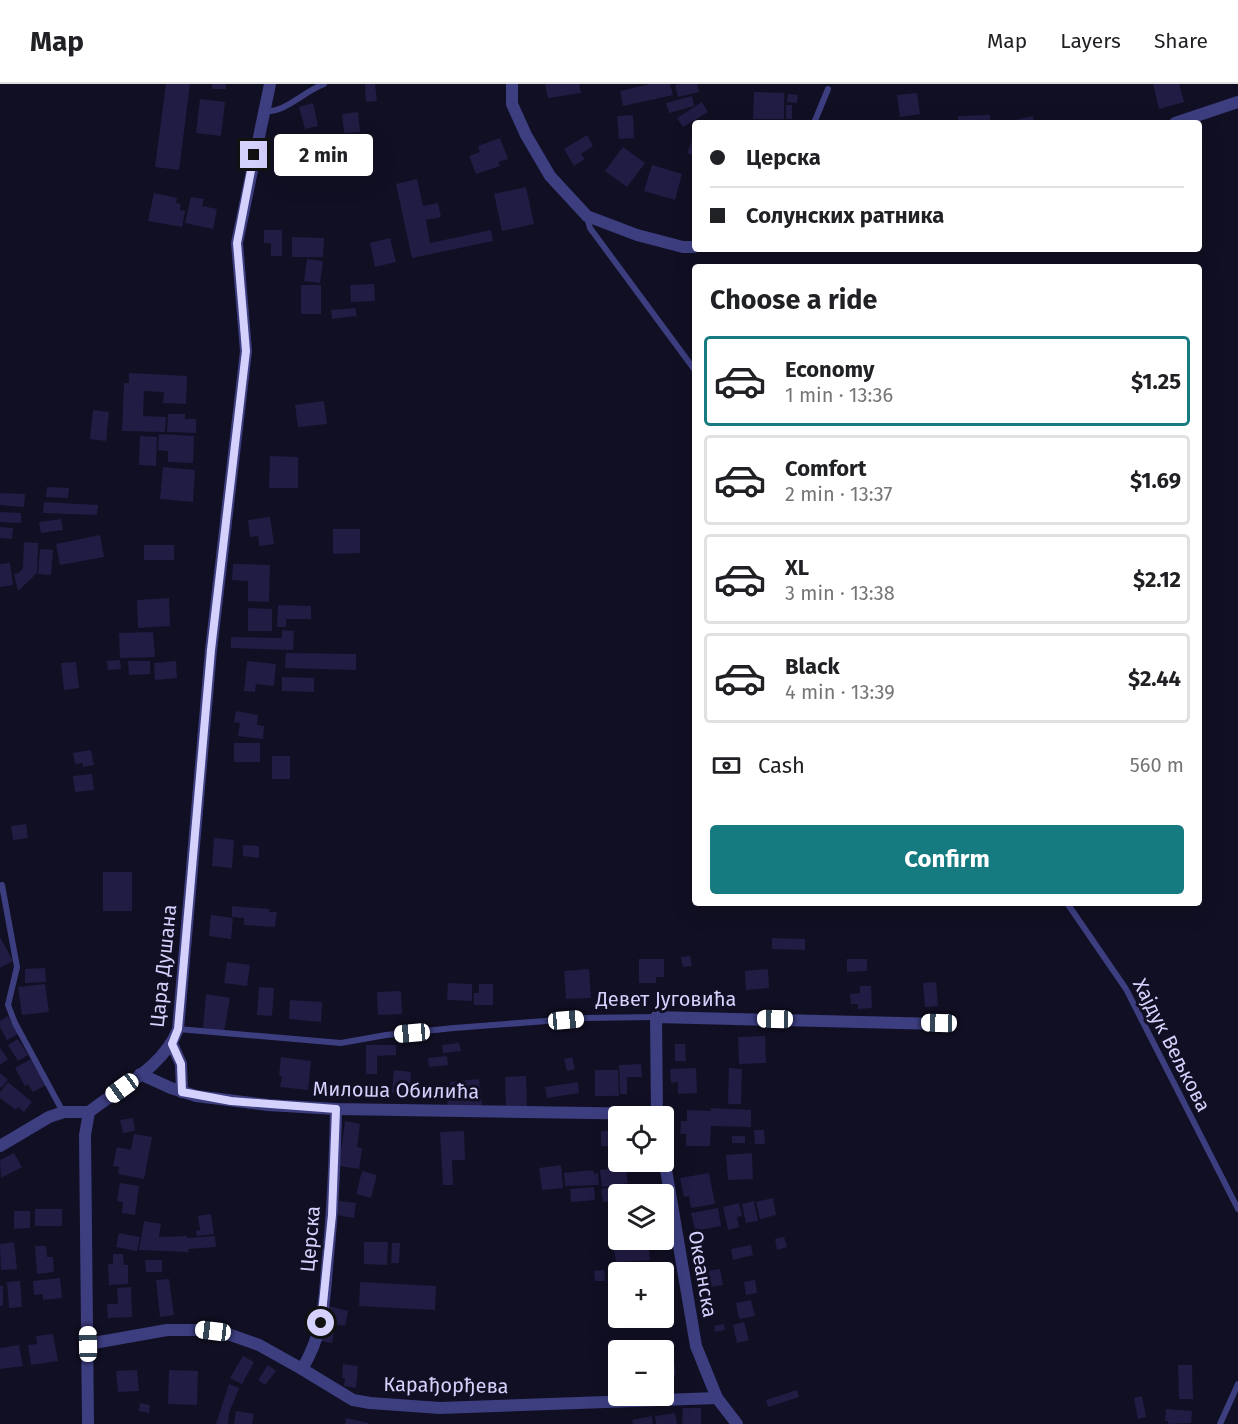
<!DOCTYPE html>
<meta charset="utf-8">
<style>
:root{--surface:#fff;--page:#f6f6f6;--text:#202124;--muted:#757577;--line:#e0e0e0;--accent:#167b80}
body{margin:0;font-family:"Fira Sans",sans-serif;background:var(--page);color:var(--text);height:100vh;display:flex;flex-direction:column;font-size:22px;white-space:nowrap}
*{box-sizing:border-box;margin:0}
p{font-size:20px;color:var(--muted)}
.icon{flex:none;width:33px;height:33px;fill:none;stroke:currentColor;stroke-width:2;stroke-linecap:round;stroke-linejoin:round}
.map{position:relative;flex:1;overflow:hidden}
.details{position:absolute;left:692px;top:180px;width:510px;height:642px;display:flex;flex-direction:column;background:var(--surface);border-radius:6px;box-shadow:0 6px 24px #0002}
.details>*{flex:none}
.hud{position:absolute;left:692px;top:36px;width:510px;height:132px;border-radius:6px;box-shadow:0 6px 24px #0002;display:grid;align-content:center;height:132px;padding:0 18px;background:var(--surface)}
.tools{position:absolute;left:608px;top:1022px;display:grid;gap:12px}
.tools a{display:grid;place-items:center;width:66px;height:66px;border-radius:6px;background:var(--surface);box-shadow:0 6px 24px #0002;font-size:30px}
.end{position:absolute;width:27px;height:27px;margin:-14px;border:8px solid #d4d2fd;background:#111;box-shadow:0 0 0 3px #111}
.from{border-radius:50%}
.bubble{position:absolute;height:42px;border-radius:6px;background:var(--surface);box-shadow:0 6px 24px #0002;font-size:20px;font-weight:700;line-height:42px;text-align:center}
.car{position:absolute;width:18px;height:36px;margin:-18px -9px;border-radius:8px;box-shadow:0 0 4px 2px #0007;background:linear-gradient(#fff 24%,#345 0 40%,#fff 0 76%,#345 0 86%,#fff 0)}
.hud b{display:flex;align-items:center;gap:21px;height:57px;font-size:22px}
.hud b+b{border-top:2px solid var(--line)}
.hud i{width:15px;height:15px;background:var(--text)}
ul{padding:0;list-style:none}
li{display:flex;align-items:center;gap:18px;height:90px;margin:0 12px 9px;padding:0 6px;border:3px solid var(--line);border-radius:6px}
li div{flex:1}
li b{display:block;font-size:22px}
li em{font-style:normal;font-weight:700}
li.current{border-color:var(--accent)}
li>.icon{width:54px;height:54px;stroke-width:1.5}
h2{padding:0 18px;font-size:27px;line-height:72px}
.pay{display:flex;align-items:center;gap:15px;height:66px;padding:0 18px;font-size:22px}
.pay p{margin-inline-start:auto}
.primary-button{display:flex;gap:12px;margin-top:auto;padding:12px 18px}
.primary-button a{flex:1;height:69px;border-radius:6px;background:var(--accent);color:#fff;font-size:24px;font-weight:700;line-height:69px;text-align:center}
header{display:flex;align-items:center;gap:36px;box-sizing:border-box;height:84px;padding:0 30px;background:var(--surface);border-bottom:2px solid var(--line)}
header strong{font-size:28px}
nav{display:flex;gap:33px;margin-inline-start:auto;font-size:21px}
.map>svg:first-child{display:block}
.building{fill:#211c43}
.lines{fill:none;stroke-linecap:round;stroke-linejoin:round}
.service{stroke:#3c3e80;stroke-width:6}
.minor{stroke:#3c3e80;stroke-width:12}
.route{stroke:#d4d2fd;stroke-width:8}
.labels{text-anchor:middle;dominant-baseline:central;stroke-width:6;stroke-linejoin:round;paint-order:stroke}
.street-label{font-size:20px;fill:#d4d2fd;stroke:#110f23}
</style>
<header>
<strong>Map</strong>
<nav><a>Map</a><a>Layers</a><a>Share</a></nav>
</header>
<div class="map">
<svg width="1238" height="1340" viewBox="0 0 1238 1340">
<rect width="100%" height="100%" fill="#110f23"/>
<g class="building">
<polygon points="166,0 190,0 179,86 155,83"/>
<rect x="212" y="0" width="14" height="5"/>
<polygon points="365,0 375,0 377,17 366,18"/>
<polygon points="545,0 579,0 581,9 548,14"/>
<polygon points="650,0 670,0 673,11 623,22 620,7"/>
<polygon points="680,0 697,0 699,8 678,13 675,1"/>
<polygon points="1153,0 1179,0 1184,18 1159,25"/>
<polygon points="754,8 784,9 784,35 753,35"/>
<polygon points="917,9 920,30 900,33 897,11"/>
<polygon points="788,10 798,11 797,19 787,18"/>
<polygon points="692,12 694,22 669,29 666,19"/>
<polygon points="200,15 225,18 221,52 196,49"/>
<polygon points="702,18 708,28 683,43 677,34"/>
<polygon points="313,19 318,42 305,45 299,23"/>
<rect x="786" y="21" width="6" height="14"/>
<polygon points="358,28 360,48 344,49 342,30"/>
<polygon points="633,31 634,54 619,55 617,32"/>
<polygon points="990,31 990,39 958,39 958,32"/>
<polygon points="1033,32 1034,39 1008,39 1008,38"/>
<polygon points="287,50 318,54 315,81 295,78 295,70 285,69"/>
<polygon points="587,51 593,62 581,70 585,75 574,82 564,65"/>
<polygon points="694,51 694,72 687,69"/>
<polygon points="500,54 508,75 498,78 500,82 476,90 469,72 480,68 478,62"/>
<polygon points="623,63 645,79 627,103 605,87"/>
<polygon points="652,81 682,90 675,116 644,107"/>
<polygon points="417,95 423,122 438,119 441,133 426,136 430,159 491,146 493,157 412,174 396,100"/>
<polygon points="526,103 534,140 502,147 494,110"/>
<polygon points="154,109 177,114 176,119 181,120 180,126 185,127 182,143 148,137"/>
<polygon points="191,113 204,115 202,122 217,125 213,145 185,139"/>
<polygon points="264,146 282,146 282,172 271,172 271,159 264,159"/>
<polygon points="292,153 324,154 323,173 292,173"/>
<polygon points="390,154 396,178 375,183 370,159"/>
<polygon points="307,175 323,177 320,199 304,197"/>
<polygon points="374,200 375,217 351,218 350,201"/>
<rect x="301" y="201" width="20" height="29"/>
<polygon points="355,224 357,232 332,235 331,226"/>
<polygon points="129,289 187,292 186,320 163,319 164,308 144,307 143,332 166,333 165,348 122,347 124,299 129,299"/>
<polygon points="324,317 327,340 298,343 295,321"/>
<polygon points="93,326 109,328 106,357 90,355"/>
<polygon points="168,330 185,330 185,335 196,335 196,349 167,348"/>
<polygon points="159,350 194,352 193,379 168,378 168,367 158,366"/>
<polygon points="140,352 157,353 156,382 139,381"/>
<polygon points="270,372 298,373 298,404 269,404"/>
<polygon points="163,383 195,386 193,418 160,415"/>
<polygon points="47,403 69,404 68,414 46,413"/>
<polygon points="0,409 25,410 24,423 0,421"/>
<polygon points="44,418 98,421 97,431 43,429"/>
<polygon points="0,428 21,429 21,439 0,438"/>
<polygon points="270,433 274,460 259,462 258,452 250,453 248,436"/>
<polygon points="61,435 63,446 41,449 39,438"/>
<polygon points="0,443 13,444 12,455 0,454"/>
<polygon points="333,445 360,445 360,469 333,470"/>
<polygon points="100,451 104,473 60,481 56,460"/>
<polygon points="24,458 38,459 37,489 18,507 14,490 19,489 23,484"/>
<rect x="144" y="461" width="30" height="15"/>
<polygon points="40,465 53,466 51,491 38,490"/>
<polygon points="10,479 13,501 0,503 0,480"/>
<polygon points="233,480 270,481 269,518 248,517 248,497 232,496"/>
<polygon points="169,514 170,542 138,544 137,516"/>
<polygon points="278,521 311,522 311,535 286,535 286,543 277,543"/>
<polygon points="248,524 272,525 272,547 248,547"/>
<polygon points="282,546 294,547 293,566 231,564 231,553 282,554"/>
<polygon points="153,548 155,573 120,574 119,549"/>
<polygon points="286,569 356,570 356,586 285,584"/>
<polygon points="120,576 121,585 108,586 107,577"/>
<polygon points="128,577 150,577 150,590 129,591"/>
<polygon points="176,577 177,594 155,596 154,579"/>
<polygon points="247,577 276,580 274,602 256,600 255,608 244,607"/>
<polygon points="76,578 79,604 64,606 61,579"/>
<polygon points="282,593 314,594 314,608 282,607"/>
<polygon points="236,627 258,631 257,641 264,642 263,655 238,652 240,639 234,638"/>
<rect x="234" y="659" width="26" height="19"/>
<polygon points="91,666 94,681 83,683 83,679 75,680 73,669"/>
<rect x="272" y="672" width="18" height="23"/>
<polygon points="92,690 94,706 75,708 73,692"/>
<polygon points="26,740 28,754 13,756 11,742"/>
<polygon points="214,754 234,756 232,784 212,782"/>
<polygon points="243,761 259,762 259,774 243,772"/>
<rect x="103" y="788" width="29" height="39"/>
<polygon points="232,822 269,825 269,828 277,828 275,843 244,841 244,834 232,833"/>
<polygon points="211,831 233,834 231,855 209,852"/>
<polygon points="0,853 13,877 0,884"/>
<polygon points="772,854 805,855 805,866 772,865"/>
<polygon points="690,872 692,882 683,883 681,873"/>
<polygon points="639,875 664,875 664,893 656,893 656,899 639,899"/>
<polygon points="847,875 867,875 867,887 847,888"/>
<polygon points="227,878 250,881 247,902 224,899"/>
<polygon points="45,884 46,898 25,899 25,885"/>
<polygon points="589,885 591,914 566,915 564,887"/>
<polygon points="768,885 769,904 746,906 745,887"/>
<polygon points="936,898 938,922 925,923 923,899"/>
<polygon points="448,899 472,900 472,917 447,916"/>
<polygon points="45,900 49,928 22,931 18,903"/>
<polygon points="479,900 493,900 493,921 474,921 474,909 479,909"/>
<polygon points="860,902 871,902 872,924 858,925 858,920 851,920 850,910 860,909"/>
<polygon points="259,903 274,904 272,932 257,931"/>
<polygon points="401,907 402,930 378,931 377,908"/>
<polygon points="206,910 230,914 224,948 203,944"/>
<polygon points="290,916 322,918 321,938 289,935"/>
<polygon points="8,932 18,950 7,956 0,943 0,937"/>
<polygon points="765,952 766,979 739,980 738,953"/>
<polygon points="18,955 28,971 18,977 8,961"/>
<polygon points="459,959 461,967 443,969 442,961"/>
<polygon points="675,960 685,960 686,977 675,977"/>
<polygon points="366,961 396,961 396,971 377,972 377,990 366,990"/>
<polygon points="0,964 8,975 0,981"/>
<polygon points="447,972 448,981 429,983 428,974"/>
<polygon points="281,973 311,977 308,1006 280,1003 282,993 279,992"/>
<polygon points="572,973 575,985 567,987 564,975"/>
<polygon points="31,975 46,1001 33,1008 28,1000 25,1002 15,984"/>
<polygon points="641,980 642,993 627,993 627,1010 620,1010 619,981"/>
<polygon points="696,984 697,1009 678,1010 678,998 671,999 670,985"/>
<polygon points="729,984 742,985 741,1020 728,1020"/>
<polygon points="394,986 411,988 410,1009 392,1009"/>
<polygon points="595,986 618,986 619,1012 595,1012"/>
<polygon points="0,989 8,996 1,1004 0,1003"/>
<polygon points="526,992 527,1022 506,1023 505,993"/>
<polygon points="479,995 482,1022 448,1023 447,1012 451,1012 450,998"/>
<polygon points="8,998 32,1018 24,1028 18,1023 16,1026 0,1014 0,1008"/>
<polygon points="578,998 579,1009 547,1014 545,1003"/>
<polygon points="711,1024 751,1026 751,1043 711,1042 710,1062 686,1062 686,1050 680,1050 681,1037 687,1037 687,1026 711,1027"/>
<polygon points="133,1034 135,1047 123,1049 120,1036"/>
<polygon points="345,1037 360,1040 357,1063 362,1064 359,1085 339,1082"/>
<polygon points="754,1046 764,1046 765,1060 755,1060"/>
<polygon points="464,1047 465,1076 452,1076 453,1101 443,1101 440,1048"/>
<polygon points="601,1047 618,1047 618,1075 610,1075 610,1062 601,1062"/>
<polygon points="134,1050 152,1053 144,1095 118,1090 119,1083 113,1082 117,1063 131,1066"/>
<rect x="732" y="1052" width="13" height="7"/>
<polygon points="14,1069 22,1083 1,1094 0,1076"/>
<polygon points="752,1069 753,1095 728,1096 726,1071"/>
<polygon points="561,1081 563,1104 542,1106 539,1084"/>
<polygon points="625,1081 628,1099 602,1103 600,1086 617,1084 616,1082"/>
<polygon points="593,1086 594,1090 598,1089 599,1101 565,1102 564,1089"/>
<polygon points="362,1087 377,1091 371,1114 356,1110"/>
<polygon points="709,1089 715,1120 691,1124 689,1112 684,1113 680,1094"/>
<polygon points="120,1099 139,1102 135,1131 122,1129 123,1118 117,1117"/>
<polygon points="628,1101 629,1110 618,1110 618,1116 603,1118 601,1105"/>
<polygon points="594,1103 595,1116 571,1118 570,1105"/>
<polygon points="773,1114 776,1131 760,1135 756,1118"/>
<polygon points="339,1117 356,1119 354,1134 337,1131"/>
<polygon points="754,1117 758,1137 746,1139 742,1120"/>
<polygon points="739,1119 742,1132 737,1133 739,1143 728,1146 723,1123"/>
<polygon points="718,1124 721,1142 695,1147 691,1129"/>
<rect x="35" y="1125" width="27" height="17"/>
<polygon points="14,1127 30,1127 30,1144 14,1145"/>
<polygon points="211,1130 214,1150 197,1152 196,1147 200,1146 198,1132"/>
<polygon points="144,1137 161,1140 159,1153 187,1152 187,1154 215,1152 216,1163 188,1165 189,1168 139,1166"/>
<polygon points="119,1149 140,1153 137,1167 116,1163"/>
<polygon points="784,1153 787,1163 777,1166 775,1155"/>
<polygon points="14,1158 17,1185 1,1186 0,1160"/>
<polygon points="364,1158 388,1158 387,1181 364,1180"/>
<polygon points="392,1159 400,1159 399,1179 391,1179"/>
<polygon points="751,1161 753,1171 733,1176 731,1165"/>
<polygon points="35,1162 46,1162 47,1173 53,1173 54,1188 37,1190"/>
<polygon points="649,1163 650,1176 616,1178 614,1165"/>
<polygon points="113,1170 123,1170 124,1181 128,1181 128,1200 109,1201 108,1180 113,1180"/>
<polygon points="145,1176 162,1176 162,1188 146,1188"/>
<polygon points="665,1180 667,1192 663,1193 663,1188 629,1188 628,1186"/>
<polygon points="720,1185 723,1201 710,1203 707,1187"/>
<polygon points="604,1186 605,1197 595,1197 594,1187"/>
<polygon points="60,1194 62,1214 43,1216 43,1210 34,1211 33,1197"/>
<polygon points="169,1195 174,1231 160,1233 156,1196"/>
<polygon points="755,1196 757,1209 746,1211 744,1198"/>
<polygon points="20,1197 22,1223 9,1224 7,1198"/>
<polygon points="360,1198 436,1202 435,1226 359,1222"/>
<rect x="0" y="1202" width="3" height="20"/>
<polygon points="131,1203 132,1233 108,1234 107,1220 118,1220 117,1204"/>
<polygon points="751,1216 755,1232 739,1235 736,1219"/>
<polygon points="328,1222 348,1227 345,1242 324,1238"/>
<polygon points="744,1238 749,1256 737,1259 733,1241"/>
<polygon points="724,1240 725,1246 715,1248 714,1242"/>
<polygon points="324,1241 335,1243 332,1259 321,1257"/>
<polygon points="53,1250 58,1277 31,1281 28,1261 37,1260 36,1252"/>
<polygon points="19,1261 23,1282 0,1285 0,1264"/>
<polygon points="672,1264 676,1291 663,1293 663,1265"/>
<polygon points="243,1272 254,1278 242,1300 230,1294"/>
<polygon points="343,1280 358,1282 356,1304 344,1302 345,1295 342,1294"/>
<polygon points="268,1281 276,1287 265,1301 258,1296"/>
<polygon points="1178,1281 1192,1281 1193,1315 1179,1315"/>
<polygon points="137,1286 139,1307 118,1308 116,1287"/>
<polygon points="169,1286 198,1287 197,1321 168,1320"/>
<polygon points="229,1300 239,1304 229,1329 228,1340 216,1340"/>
<polygon points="797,1306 799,1313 768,1323 766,1316"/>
<polygon points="1142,1312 1146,1333 1138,1335 1134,1314"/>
<polygon points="140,1319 150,1321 149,1329 139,1327"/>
<polygon points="683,1324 701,1324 701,1340 682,1340"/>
<polygon points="1166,1325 1192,1327 1191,1339 1168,1340 1168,1337 1165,1337"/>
<polygon points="236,1327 254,1330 252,1340 234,1340"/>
<polygon points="675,1329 677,1340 656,1340 655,1332"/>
<polygon points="652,1332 653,1340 633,1340 632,1336"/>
<polygon points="346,1334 368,1339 368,1340 345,1340"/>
</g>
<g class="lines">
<g class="service">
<path d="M263,27C285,30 304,7 324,0"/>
<polyline points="814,39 828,5"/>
<polyline points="587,133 590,144 694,285"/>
<polyline points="2,801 17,883 8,921 15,939 63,1028"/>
<polyline points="1067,819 1126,905 1238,1125"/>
<polyline points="178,945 341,959 386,951 454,944 585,934 655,933"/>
<polyline points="1220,1340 1238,1300"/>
</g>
<g class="minor">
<polyline points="512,0 512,20 526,51 550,92 587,132 637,151 683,163 694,163"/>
<polyline points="1175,39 1238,18"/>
<polyline points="172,960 181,980 182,1008"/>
<polyline points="140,990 171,1004 196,1012 268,1021 336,1025 656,1030"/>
<polyline points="657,1032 656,933 939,940"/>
<polyline points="0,1062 49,1033 64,1028 89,1028"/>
<polyline points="663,1068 696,1262 717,1314 737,1340"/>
<polyline points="88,1260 167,1246 201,1246 225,1249 259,1261 302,1285 353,1316 370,1319 440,1324 717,1314"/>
<path d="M302,1285C325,1247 324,1215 328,1173C333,1124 335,1074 336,1025"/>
<path d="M88,1340L85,1051L89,1028C119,1004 164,983 178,945L211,566L246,267L237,159L270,0"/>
</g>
</g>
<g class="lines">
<polyline class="route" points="254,71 237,159 246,267 211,566 178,945 172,960 181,980 182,1008 231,1017 336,1025 332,1131 321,1239"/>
</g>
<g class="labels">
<g class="street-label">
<text transform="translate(163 882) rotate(-84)">Цара Душана</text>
<text x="666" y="915">Девет Југовића</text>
<text transform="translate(1172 961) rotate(63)">Хајдук Вељкова</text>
<text transform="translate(396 1006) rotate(1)">Милоша Обилића</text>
<text transform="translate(310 1155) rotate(-85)">Церска</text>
<text transform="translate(703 1190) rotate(80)">Океанска</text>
<text transform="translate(446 1301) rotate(1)">Карађорђева</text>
</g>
</g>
</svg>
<div class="tools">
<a><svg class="icon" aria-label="locate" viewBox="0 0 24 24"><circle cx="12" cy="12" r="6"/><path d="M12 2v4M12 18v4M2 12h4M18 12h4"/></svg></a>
<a><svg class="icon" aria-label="layers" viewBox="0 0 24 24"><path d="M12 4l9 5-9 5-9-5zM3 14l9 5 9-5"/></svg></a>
<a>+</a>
<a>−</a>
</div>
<i class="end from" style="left:321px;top:1239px"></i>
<i class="end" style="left:254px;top:71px"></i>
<div class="bubble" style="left:274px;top:50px;width:99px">2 min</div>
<i class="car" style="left:775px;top:935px;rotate:271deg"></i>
<i class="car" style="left:566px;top:936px;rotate:85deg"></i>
<i class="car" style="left:939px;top:939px;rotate:271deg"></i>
<i class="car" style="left:412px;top:949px;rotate:265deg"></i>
<i class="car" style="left:122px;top:1004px;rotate:234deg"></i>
<i class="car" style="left:213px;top:1247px;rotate:277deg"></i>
<i class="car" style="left:88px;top:1260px;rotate:359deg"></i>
<div class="hud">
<b><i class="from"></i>Церска</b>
<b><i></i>Солунских ратника</b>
</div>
<section class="details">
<h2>Choose a ride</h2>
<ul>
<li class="current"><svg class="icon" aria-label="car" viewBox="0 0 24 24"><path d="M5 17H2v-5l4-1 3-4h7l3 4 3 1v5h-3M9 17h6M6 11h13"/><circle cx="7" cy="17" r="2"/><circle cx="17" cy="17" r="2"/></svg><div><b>Economy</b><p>1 min · 13:36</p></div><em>$1.25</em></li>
<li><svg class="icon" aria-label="car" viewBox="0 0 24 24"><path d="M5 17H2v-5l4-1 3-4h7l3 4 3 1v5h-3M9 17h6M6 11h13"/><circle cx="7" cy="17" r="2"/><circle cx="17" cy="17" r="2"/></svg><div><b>Comfort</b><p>2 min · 13:37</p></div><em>$1.69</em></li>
<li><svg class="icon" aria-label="car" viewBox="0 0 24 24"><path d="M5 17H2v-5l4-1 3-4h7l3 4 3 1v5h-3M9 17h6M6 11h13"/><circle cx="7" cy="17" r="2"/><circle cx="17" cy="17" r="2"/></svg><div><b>XL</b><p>3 min · 13:38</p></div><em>$2.12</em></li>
<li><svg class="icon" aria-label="car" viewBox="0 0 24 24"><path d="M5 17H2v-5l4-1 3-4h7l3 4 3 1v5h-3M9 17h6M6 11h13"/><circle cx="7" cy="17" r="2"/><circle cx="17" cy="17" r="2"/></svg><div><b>Black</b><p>4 min · 13:39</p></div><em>$2.44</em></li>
</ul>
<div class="pay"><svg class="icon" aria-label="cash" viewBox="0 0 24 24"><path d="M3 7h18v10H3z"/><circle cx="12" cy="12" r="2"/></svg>Cash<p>560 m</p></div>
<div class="primary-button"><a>Confirm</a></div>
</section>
</div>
